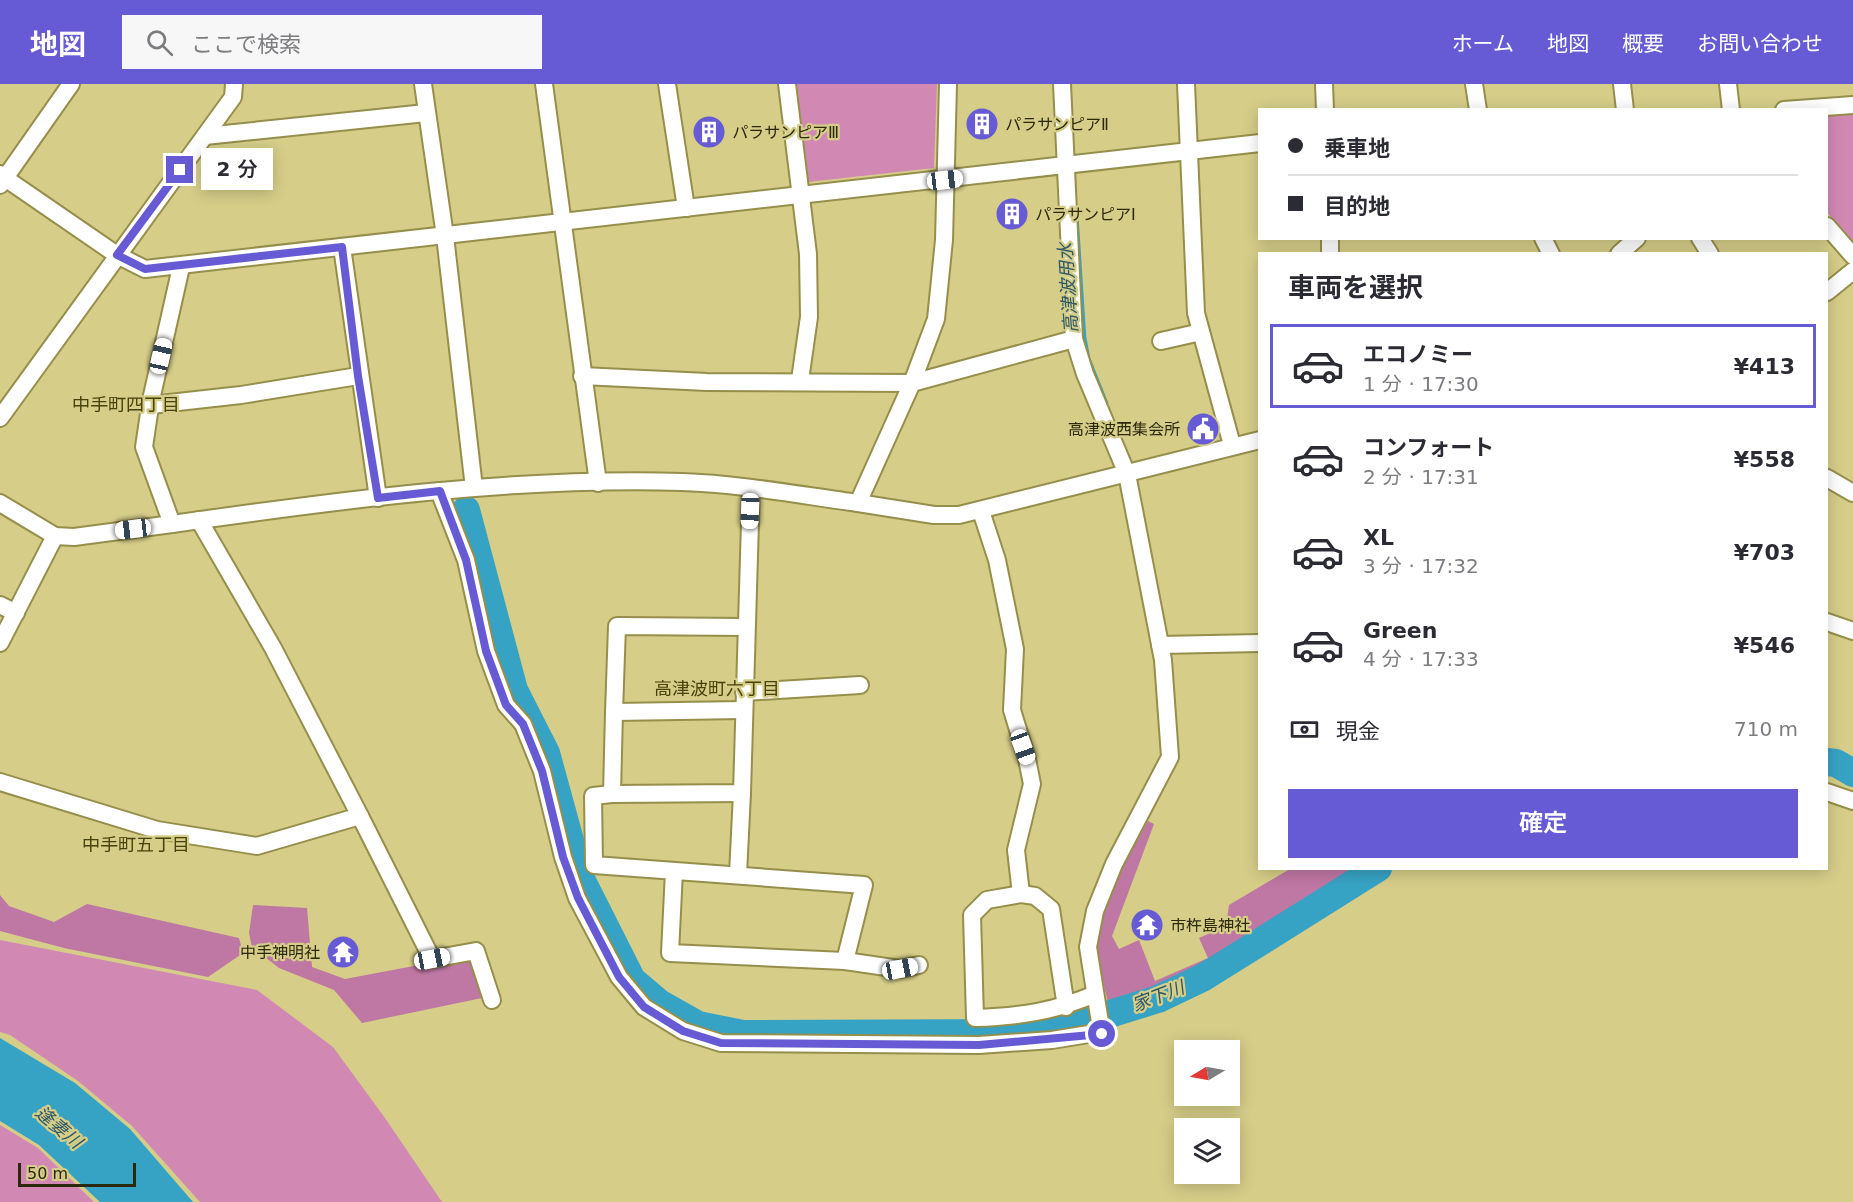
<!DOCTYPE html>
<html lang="ja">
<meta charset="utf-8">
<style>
:root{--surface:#fff;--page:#f7f7f7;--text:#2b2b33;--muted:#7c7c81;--line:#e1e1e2;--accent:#665bd4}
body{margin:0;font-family:"DejaVu Sans","Noto Sans JP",sans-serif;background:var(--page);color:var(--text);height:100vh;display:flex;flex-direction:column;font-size:22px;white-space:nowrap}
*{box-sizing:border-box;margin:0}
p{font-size:20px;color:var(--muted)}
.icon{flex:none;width:33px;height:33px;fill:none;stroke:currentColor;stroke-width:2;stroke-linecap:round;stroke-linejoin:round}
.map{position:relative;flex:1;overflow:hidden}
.panel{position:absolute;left:1258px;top:168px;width:570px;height:618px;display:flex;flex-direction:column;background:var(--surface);border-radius:0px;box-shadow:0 3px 15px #0003}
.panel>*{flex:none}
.top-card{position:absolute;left:1258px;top:24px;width:570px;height:132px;border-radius:0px;box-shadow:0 3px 15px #0003;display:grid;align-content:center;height:132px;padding:0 30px;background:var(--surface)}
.needle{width:39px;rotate:260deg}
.tools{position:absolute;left:1174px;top:956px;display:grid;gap:12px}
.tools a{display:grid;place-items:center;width:66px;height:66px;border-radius:0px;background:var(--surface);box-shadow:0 3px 15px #0003;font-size:30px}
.scale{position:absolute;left:18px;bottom:15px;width:118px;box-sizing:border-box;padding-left:6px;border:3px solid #2c280c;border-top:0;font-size:16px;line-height:21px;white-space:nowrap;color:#2c280c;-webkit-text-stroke:4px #d5cd88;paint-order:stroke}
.end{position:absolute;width:27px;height:27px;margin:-14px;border:8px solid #665bd4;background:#fff;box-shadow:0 0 0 3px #fff}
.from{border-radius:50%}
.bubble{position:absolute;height:42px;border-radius:0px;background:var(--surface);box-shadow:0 3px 15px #0003;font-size:20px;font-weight:600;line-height:42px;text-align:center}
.car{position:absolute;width:18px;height:36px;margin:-18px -9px;border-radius:8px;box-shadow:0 0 4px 2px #0007;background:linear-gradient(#fff 24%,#345 0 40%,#fff 0 76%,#345 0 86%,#fff 0)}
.top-card b{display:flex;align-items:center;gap:21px;height:57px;font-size:22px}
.top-card b+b{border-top:2px solid var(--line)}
.top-card i{width:15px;height:15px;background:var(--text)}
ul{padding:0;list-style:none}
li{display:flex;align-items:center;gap:18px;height:84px;margin:0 12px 9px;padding:0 18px;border:3px solid transparent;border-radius:0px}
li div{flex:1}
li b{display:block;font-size:22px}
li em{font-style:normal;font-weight:600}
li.active{border-color:var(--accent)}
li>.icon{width:54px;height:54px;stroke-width:1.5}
h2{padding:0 30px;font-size:27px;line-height:72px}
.pay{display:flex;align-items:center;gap:15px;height:66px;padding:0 30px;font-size:22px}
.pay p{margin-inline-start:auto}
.action{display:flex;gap:12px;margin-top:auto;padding:12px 30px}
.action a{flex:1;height:69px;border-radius:0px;background:var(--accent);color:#fff;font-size:24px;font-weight:600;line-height:69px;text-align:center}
header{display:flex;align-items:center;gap:36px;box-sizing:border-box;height:84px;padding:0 30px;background:var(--accent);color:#fff}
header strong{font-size:28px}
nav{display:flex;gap:33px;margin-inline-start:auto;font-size:21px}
.search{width:420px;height:54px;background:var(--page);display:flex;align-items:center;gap:15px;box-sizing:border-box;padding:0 21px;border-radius:0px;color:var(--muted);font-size:22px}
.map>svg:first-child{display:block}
.green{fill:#d189b4}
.forest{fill:#bf77a3}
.water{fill:#37a3c4}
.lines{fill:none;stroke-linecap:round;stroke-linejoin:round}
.stream{stroke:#37a3c4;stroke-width:4.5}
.river{stroke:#37a3c4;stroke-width:28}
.minor-casing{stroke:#968e4b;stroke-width:20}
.minor{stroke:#fff;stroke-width:16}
.route{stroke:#665bd4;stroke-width:8}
.labels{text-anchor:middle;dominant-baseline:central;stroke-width:4.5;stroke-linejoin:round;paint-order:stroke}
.poi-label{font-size:16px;fill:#2c280c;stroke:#d5cd88;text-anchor:start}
.water-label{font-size:18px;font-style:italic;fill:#2b5767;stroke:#d5cd88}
.neighbourhood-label{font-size:18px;fill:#47410a;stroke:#d5cd88}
</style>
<header>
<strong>地図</strong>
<div class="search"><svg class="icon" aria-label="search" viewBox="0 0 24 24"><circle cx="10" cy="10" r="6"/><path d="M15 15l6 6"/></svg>ここで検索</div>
<nav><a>ホーム</a><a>地図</a><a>概要</a><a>お問い合わせ</a></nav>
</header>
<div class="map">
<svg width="1853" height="1118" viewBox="0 0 1853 1118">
<rect width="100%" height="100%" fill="#d5cd88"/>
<g class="green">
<polygon points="795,0 937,0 934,84 808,98"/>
<polygon points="1853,30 1853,160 1827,128 1827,31"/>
<polygon points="0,856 257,906 333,963 385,1034 442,1118 200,1118 132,1042 78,997 10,951 0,948"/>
<polygon points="0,1041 38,1064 94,1118 0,1118"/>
</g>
<g class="forest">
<path d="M1148,737L1154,740L1112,852L1119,865L1139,856L1155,897L1208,874L1199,854L1226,842L1229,821L1290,785H1368L1238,867C1223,867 1209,881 1196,887C1168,901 1139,912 1109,923C1105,904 1099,884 1097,864C1094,824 1129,771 1148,737Z"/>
<polygon points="0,811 9,822 54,838 87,820 239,854 243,869 208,893 64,864 0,847"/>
<polygon points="253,821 307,824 312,883 345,895 472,871 485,901 482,914 362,939 334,906 279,884 252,863 249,849"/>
</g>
<polygon class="water" points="0,954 75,999 130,1045 193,1118 100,1118 39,1061 0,1037"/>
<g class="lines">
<polyline class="stream" points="1076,127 1084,253 1088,274 1106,319"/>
<g class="river">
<polyline points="466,426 514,606 546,669 580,793 632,896 659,919 698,941 743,950 1009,949 1061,945 1158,915 1204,893 1378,784"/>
<polyline points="1827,678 1836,679 1853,689"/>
</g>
<g class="minor-casing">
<g id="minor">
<polyline points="423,0 445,152 474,404"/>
<polyline points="544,0 598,399"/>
<polyline points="667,0 686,124"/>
<polyline points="787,0 808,170 809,233 800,296"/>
<polyline points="948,0 944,156 936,235 912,299 858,419 934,431 959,431 1260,356"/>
<polyline points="1186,0 1196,229 1232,361"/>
<polyline points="1324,0 1325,26"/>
<polyline points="1474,0 1478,26"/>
<polyline points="1622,0 1625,26"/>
<polyline points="1728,0 1731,26"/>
<polyline points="1784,26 1853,21"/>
<polyline points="205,52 426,29"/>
<polyline points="0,90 5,94 71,0"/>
<polyline points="0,101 5,94 117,171 145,185 1260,59"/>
<polyline points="1827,142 1853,172"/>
<polyline points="1330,154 1330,170"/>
<polyline points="1543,154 1551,170"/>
<polyline points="1700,154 1710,170"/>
<polyline points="342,163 378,414"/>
<polyline points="1619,170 1637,154"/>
<polyline points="1827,208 1853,187"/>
<polyline points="1161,257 1201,248"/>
<polyline points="582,292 707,298 912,299 1074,255 1062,0"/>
<polyline points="151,321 241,311 358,292"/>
<polyline points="0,334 233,13 234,0"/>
<polyline points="1827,394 1853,409"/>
<polyline points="439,407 466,476 486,567 506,621 523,640 542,687 563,773 577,814 619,893 644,923 683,947 721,959 979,961 1052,956 1095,949 1102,951 1088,863 1095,827 1114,780 1170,673 1163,576 1127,390 1085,290 1074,255"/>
<polyline points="0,419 55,452 74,453 172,440 144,363 151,316 181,183"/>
<polyline points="981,427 997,476 1015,565 1012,626 1027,675 1032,700 1016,766 1021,810"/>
<path d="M172,440C340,416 512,393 682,398C741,400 799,411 858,419"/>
<polyline points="0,521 16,529"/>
<polyline points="1827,538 1853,547"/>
<polyline points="0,559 55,452"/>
<polyline points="1160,561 1260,559"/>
<polyline points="744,608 860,601"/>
<polyline points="743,626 614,628 617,542 746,543"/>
<polyline points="614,628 612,710 593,712 594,781 864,801 845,877 670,869 674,787"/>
<polyline points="0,698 157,746 257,762 360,732 273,564 199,436"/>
<polyline points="1827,708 1853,717"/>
<polyline points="612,710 742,709 751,404"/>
<polyline points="360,732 432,875 476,867 492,916"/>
<polyline points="738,790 742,709"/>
<polyline points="845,877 900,885 919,881"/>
<path d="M1066,923L1051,825L1035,812L1021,810L987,816L972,831L975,934C1018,933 1056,927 1095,910"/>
</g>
</g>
<use href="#minor" class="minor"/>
</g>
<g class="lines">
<polyline class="route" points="180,86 117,171 145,185 342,163 358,292 378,414 440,407 466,476 486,567 506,621 523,640 542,687 563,773 578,814 619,893 644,923 683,947 721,959 979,961 1102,950"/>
</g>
<defs>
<g id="building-disc" transform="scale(1.725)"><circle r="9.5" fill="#665bd4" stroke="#d5cd88"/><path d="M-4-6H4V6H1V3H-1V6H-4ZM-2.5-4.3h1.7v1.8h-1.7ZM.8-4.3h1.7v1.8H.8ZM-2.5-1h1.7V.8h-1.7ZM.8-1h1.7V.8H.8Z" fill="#fff"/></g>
<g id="civic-disc" transform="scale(1.725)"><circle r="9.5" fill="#665bd4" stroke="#d5cd88"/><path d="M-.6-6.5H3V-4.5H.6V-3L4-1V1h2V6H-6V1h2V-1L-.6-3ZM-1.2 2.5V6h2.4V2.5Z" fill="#fff"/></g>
<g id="temple-disc" transform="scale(1.725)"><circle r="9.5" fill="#665bd4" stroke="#d5cd88"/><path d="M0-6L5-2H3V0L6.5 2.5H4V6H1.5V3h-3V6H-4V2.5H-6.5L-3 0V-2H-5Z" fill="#fff"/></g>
</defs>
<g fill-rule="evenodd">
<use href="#building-disc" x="982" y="40"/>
<use href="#building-disc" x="709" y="48"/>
<use href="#building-disc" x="1012" y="130"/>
<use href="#civic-disc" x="1203" y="345"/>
<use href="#temple-disc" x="1147" y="841"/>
<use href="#temple-disc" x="343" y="868"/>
</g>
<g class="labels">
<g class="poi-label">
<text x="1005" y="40">パラサンピアⅡ</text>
<text x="732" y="48">パラサンピアⅢ</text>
<text x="1035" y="130">パラサンピアⅠ</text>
<text x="1180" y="345" text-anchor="end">高津波西集会所</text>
<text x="1170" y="841">市杵島神社</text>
<text x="320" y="868" text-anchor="end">中手神明社</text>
</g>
<g class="water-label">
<text transform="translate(1068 204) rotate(-94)">高津波用水</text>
<text transform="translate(1158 912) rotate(-21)">家下川</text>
<text transform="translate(59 1043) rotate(40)">逢妻川</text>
</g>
<g class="neighbourhood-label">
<text x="126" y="320">中手町四丁目</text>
<text x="717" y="604">高津波町六丁目</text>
<text x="136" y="760">中手町五丁目</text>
</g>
</g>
</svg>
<div class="tools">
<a><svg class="needle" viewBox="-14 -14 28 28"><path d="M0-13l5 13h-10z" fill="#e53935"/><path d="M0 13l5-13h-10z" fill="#7c7c81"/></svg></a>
<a><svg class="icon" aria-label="layers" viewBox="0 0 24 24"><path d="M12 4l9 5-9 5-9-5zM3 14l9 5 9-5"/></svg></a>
</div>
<div class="scale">50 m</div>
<i class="end from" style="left:1102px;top:950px"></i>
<i class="end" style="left:180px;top:86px"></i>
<div class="bubble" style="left:201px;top:64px;width:72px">2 分</div>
<i class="car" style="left:945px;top:96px;rotate:83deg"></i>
<i class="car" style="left:161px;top:272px;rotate:13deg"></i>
<i class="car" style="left:750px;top:427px;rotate:182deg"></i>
<i class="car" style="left:133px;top:445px;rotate:263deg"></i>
<i class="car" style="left:1023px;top:663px;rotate:160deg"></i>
<i class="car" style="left:432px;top:875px;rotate:79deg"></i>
<i class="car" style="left:900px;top:885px;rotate:79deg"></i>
<div class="top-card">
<b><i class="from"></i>乗車地</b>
<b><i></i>目的地</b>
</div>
<section class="panel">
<h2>車両を選択</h2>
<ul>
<li class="active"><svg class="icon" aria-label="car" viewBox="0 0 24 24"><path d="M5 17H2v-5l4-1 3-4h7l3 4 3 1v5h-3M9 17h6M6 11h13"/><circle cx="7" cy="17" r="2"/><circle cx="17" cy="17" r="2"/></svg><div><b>エコノミー</b><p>1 分 · 17:30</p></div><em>¥413</em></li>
<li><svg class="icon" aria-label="car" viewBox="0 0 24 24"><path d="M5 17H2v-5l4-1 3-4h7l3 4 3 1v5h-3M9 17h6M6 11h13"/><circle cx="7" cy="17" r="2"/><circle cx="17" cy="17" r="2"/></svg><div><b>コンフォート</b><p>2 分 · 17:31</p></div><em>¥558</em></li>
<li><svg class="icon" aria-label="car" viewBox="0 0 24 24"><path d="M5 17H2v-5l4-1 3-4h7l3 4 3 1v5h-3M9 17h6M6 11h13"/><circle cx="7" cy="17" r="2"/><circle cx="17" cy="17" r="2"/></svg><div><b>XL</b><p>3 分 · 17:32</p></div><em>¥703</em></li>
<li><svg class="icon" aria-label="car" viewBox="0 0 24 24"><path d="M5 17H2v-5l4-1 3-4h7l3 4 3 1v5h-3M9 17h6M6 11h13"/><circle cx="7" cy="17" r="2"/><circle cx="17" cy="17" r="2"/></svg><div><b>Green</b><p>4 分 · 17:33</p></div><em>¥546</em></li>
</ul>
<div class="pay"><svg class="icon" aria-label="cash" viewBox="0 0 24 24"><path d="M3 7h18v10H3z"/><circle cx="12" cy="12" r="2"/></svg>現金<p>710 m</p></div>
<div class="action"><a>確定</a></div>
</section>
</div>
